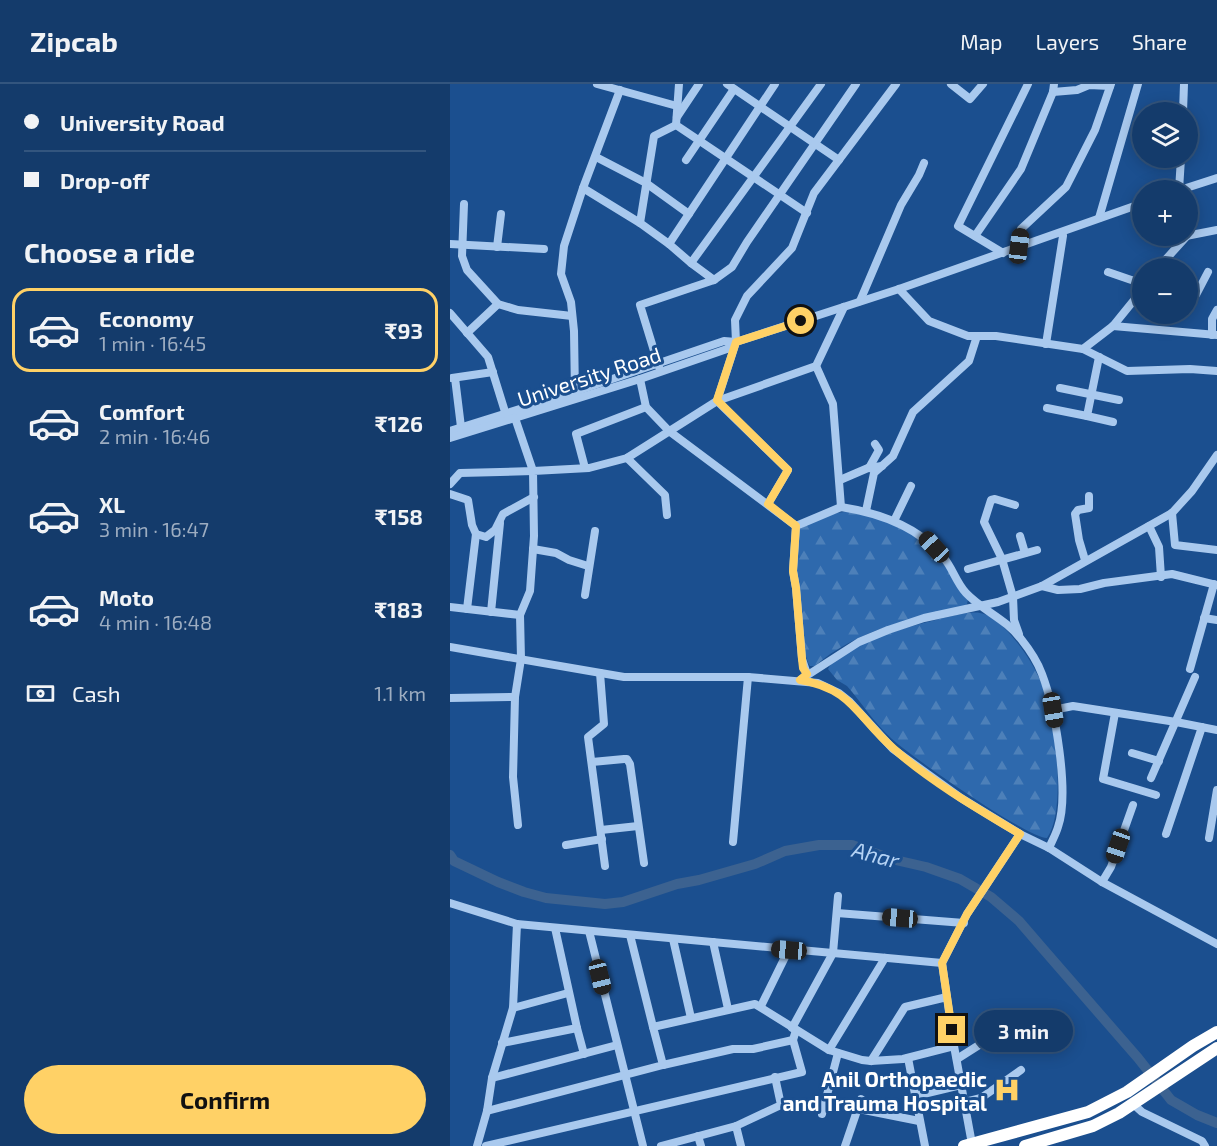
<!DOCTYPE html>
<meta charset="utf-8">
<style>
:root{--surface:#143b6b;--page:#214673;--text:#f1f3f6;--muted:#9dadc1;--line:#33557e;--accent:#ffd166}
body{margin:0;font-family:"Exo 2",sans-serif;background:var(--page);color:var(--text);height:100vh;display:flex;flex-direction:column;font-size:22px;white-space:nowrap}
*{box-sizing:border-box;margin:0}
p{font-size:20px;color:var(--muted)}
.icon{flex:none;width:33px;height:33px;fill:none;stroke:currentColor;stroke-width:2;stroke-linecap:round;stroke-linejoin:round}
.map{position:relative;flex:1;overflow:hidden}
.panel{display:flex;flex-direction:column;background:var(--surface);width:450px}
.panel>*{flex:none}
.banner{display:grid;align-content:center;height:132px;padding:0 24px;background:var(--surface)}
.buttons{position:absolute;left:682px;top:18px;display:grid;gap:12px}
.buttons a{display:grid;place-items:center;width:66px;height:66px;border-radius:50%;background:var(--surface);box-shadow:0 3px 15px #0003,0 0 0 2px var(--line);font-size:30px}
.end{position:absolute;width:27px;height:27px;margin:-14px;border:8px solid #ffd166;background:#111;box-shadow:0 0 0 3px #111}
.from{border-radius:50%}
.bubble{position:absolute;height:42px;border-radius:21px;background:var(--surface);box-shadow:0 3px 15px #0003,0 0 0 2px var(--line);font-size:20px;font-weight:700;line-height:42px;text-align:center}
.car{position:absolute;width:18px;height:36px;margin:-18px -9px;border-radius:8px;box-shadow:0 0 4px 2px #0007;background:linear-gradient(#222 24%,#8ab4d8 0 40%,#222 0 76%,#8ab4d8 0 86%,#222 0)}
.banner b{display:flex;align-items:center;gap:21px;height:57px;font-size:22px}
.banner b+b{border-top:2px solid var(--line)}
.banner i{width:15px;height:15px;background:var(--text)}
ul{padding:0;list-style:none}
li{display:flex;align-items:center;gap:18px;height:84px;margin:0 12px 9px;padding:0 12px;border:3px solid transparent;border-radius:18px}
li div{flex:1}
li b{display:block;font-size:22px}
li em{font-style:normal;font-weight:700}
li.on{border-color:var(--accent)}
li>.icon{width:54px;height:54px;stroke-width:1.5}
h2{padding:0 24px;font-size:27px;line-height:72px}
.pay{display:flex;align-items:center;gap:15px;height:66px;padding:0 24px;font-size:22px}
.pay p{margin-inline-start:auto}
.button{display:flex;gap:12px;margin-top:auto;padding:12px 24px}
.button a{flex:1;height:69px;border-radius:36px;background:var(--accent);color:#111;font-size:24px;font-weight:700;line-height:69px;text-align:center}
header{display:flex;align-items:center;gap:36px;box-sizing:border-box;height:84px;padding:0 30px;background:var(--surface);border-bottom:2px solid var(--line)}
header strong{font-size:28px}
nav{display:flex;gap:33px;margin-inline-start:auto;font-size:21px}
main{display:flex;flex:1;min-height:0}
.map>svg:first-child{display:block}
.forest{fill:url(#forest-firs)}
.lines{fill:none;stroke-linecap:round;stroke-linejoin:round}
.river{stroke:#3c6290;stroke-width:10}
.minor{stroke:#a9c9ee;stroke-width:8}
.highway{stroke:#fff;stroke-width:12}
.route{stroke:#ffd166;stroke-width:8}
.labels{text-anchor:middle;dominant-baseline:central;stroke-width:6;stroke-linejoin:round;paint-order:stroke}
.street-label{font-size:21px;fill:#fff;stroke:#1b4f8f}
.poi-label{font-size:21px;font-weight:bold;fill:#fff;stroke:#1b4f8f;text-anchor:end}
.water-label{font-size:22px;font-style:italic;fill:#b5d3f5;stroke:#1b4f8f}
</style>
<header>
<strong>Zipcab</strong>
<nav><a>Map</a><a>Layers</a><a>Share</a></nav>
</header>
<main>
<section class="panel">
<div class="banner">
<b><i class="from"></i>University Road</b>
<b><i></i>Drop-off</b>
</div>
<h2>Choose a ride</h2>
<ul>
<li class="on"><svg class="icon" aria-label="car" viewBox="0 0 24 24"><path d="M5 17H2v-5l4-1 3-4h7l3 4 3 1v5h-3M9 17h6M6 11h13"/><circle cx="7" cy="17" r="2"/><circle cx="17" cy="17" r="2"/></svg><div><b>Economy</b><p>1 min · 16:45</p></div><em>₹93</em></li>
<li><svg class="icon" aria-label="car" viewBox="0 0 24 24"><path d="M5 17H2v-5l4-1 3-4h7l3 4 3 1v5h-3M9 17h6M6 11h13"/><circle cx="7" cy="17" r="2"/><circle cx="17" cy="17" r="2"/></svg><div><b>Comfort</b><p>2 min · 16:46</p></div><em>₹126</em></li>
<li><svg class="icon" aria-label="car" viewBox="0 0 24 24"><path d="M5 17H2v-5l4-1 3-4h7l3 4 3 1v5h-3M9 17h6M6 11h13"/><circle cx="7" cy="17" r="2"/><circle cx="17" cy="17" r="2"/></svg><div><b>XL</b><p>3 min · 16:47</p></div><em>₹158</em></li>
<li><svg class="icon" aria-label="car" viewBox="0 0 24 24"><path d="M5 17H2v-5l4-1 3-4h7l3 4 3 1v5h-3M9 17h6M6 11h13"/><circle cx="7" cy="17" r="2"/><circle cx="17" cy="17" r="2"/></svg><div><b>Moto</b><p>4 min · 16:48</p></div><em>₹183</em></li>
</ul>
<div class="pay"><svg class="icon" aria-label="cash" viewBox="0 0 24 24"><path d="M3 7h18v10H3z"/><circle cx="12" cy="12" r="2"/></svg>Cash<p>1.1 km</p></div>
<div class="button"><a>Confirm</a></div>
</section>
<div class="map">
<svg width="767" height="1062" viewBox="0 0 767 1062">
<defs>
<pattern id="forest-firs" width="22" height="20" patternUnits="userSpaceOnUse" patternTransform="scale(1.5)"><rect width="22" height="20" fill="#2e69ad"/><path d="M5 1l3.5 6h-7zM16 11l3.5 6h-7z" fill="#4d80b9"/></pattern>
</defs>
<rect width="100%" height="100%" fill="#1b4f8f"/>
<g class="forest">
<path d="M401,427C431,436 463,444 486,468C498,481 507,500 518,515L517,520L514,523C462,534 406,546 365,582H360C351,570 346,505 345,488C345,474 348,459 350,445C366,434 382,429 401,427Z"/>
<path d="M516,529C520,529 526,528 530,529C552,532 582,576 590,596C604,628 618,724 597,754C575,753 462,673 442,655C424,639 412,619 397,602L387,596L378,585C394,556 483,536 516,529Z"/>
</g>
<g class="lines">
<polyline class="river" points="0,771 4,777 48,798 74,808 96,814 155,820 173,818 227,800 249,796 305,780 335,767 369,761 402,761 441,775 476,783 510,795 541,813 569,837 594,866 688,974 721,1016 747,1031 767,1039"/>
<g class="minor">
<polyline points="147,0 227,22"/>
<polyline points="229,0 226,41 357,129"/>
<polyline points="277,0 389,76"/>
<polyline points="501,0 520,15 533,0"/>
<polyline points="170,6 133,104 190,139"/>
<polyline points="603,8 627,6 639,1 660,2"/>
<polyline points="733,28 734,0"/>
<polyline points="227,33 249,0"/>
<polyline points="226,41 204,52 190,139 219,160 325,0"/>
<polyline points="146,73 196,99 239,130"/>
<polyline points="236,76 284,5"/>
<polyline points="729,106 731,74"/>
<polyline points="730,106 767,94"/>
<polyline points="14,120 12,172 17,186 48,220 68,226 122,232"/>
<polyline points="649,134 688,0"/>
<polyline points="525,152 571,85 603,8 604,0"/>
<polyline points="736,152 767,146"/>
<polyline points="0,160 94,165"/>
<polyline points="219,160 241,179 371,0"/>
<polyline points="569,162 571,145 616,103 645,46 661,0"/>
<polyline points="47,163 51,130"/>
<polyline points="553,169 508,142 578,0"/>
<polyline points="708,184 736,153"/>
<polyline points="658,188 693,200"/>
<polyline points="264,196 282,183 297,158 406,0"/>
<polyline points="449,205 479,237 518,252 546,252 633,265 663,242 693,205"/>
<polyline points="738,210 746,211 758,188"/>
<polyline points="410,217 451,121 469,91 474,79"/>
<polyline points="0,229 38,273 57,334"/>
<polyline points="663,242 767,251"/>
<polyline points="17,249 48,220"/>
<polyline points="762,251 762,235 767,226"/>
<polyline points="596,260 613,152"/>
<polyline points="633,265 677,287 740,285 767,287"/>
<polyline points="649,273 637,332 663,338"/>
<polyline points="209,283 190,221 264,196 241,179"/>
<polyline points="2,294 43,288"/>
<polyline points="5,294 11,343"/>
<polyline points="190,295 196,323 219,347 346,442"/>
<polyline points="610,304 669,316"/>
<polyline points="125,311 124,247 121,218 111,190 114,162 133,104"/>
<polyline points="597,324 637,332"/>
<polyline points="0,347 124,308 274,257 286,258"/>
<polyline points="0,354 190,295 277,265 286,258 449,205 693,119"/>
<polyline points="177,374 215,411 217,431"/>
<polyline points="135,384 126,350 196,323"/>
<polyline points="419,384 429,366 425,360"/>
<polyline points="390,396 418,384 432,382"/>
<polyline points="0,400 10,389 83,387 65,334"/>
<polyline points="0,410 18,416 22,441 26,450 36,453 45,446 53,430 84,413"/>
<polyline points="318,420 338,386 267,317 366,282 394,223"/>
<polyline points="565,421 545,415 541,416 534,438 552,475 563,513 564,536 569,550"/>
<path d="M391,423C430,429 469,443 494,474C503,485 506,498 516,509C533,527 556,535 571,555C579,565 588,579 592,590C605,624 620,709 608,743C606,750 602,757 599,764"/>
<polyline points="416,427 424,389 443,372 463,328 519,277 527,252"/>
<polyline points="722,429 725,461 767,466"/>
<polyline points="444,437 461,402"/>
<polyline points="699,442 709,463 711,493"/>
<polyline points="570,452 575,469"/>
<polyline points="83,465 106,469 119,476 138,482"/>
<polyline points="635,476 629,456 625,430 628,426 639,424 639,412"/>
<polyline points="518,485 587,466"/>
<polyline points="592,502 608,506 630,505 654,499 722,490 767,501"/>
<polyline points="135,511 145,447"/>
<polyline points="0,523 70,531"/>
<polyline points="17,525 26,450"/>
<polyline points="41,528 50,439"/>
<polyline points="754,534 767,536"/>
<polyline points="0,563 174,593 298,593 368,599 389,609 399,617 443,665 511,714 570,750 599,764 652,798 767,860"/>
<polyline points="740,585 764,500"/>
<polyline points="150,589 154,640 138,653 155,782"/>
<polyline points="357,590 352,575 346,504 343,487 346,442 391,423 383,320 366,282"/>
<polyline points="350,596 409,558 438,546 474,534 548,518 592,502 722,429 742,407 767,371"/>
<polyline points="65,613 63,693 68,741"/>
<polyline points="0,614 65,613 71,575 70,531 80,507 84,452 83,387 139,384 177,374 267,317 286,258 285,236 297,212 342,164 364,109 446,0"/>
<polyline points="603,626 623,622 726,638 767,646"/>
<polyline points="665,629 653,695 706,711"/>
<polyline points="682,669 709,677"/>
<polyline points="142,678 174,675 177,675 180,680 194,779"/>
<polyline points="701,694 745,593"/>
<polyline points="151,746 188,742"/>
<polyline points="716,750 752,643"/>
<polyline points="759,754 767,706"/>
<polyline points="283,758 298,593"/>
<polyline points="116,761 152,755"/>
<polyline points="652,798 661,783 683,721"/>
<polyline points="0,819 67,840"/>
<polyline points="387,829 514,839"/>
<polyline points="139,847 193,1062"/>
<polyline points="180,851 203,943"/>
<polyline points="223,855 241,934"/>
<polyline points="263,858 278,925"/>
<polyline points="492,879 517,830 570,750"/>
<polyline points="311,922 339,865"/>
<polyline points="63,924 118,909"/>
<polyline points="127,944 134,970"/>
<polyline points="342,944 383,869 388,812"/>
<polyline points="52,959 127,944 105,844"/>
<polyline points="379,966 435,874"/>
<polyline points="458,974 475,1062"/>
<polyline points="507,975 548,949"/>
<polyline points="421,977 455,923 497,913"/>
<polyline points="213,981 283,965 303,965 343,956"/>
<polyline points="42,994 167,961"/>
<polyline points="465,1012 511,1001"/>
<polyline points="515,1018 531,1014 571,986"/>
<polyline points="682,1019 692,1028 752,1057 755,1062"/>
<polyline points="409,1025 469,1037"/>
<polyline points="37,1027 213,981 203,943 305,920 379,966 412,976 421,977 453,975 504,962"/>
<polyline points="372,1030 388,969"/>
<polyline points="286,1042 331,1021 325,993"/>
<polyline points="248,1052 251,1062"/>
<polyline points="27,1062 37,1027 42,994 63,924 67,840 492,879 504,962 522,1060"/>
<polyline points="36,1062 352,988 343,956 346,946"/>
<polyline points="211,1062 286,1042 291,1062"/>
<polyline points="395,1062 411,1015"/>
</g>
<g class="highway">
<polyline points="514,1062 638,1028 677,1008 743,962 767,948"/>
<polyline points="575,1062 643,1042 669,1029 767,964"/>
</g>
</g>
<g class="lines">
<path class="route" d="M351,237L286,258L267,316L338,386L318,420L346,442L343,487L346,504L352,575L353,584L357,590L350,596C402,604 408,634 444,665C480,697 528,725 570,750L517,830L492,879L502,946"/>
</g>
<defs>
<g id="hospital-bare" transform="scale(2.07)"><path d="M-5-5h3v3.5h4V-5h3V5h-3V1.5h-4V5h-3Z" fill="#ffd166" stroke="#1b4f8f" stroke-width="2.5" paint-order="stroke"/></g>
</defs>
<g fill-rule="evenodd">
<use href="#hospital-bare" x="557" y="1006"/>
</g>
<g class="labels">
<g class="street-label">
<text transform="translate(139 292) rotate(-18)">University Road</text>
</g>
<g class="poi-label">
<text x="537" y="994">Anil Orthopaedic<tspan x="537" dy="24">and Trauma Hospital</tspan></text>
</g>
<g class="water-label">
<text transform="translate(426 770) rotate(15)">Ahar</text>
</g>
</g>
</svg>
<div class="buttons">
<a><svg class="icon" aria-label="layers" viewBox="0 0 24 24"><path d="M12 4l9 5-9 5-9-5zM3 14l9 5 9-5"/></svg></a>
<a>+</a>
<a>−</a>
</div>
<i class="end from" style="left:351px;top:237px"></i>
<i class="end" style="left:502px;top:946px"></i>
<div class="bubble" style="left:524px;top:926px;width:99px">3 min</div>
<i class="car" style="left:569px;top:162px;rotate:7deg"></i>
<i class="car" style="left:484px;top:463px;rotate:317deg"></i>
<i class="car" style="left:603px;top:626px;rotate:171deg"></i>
<i class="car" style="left:668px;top:762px;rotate:199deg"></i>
<i class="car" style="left:450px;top:834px;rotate:275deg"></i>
<i class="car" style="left:339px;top:866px;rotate:275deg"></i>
<i class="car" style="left:150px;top:893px;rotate:166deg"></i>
</div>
</main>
